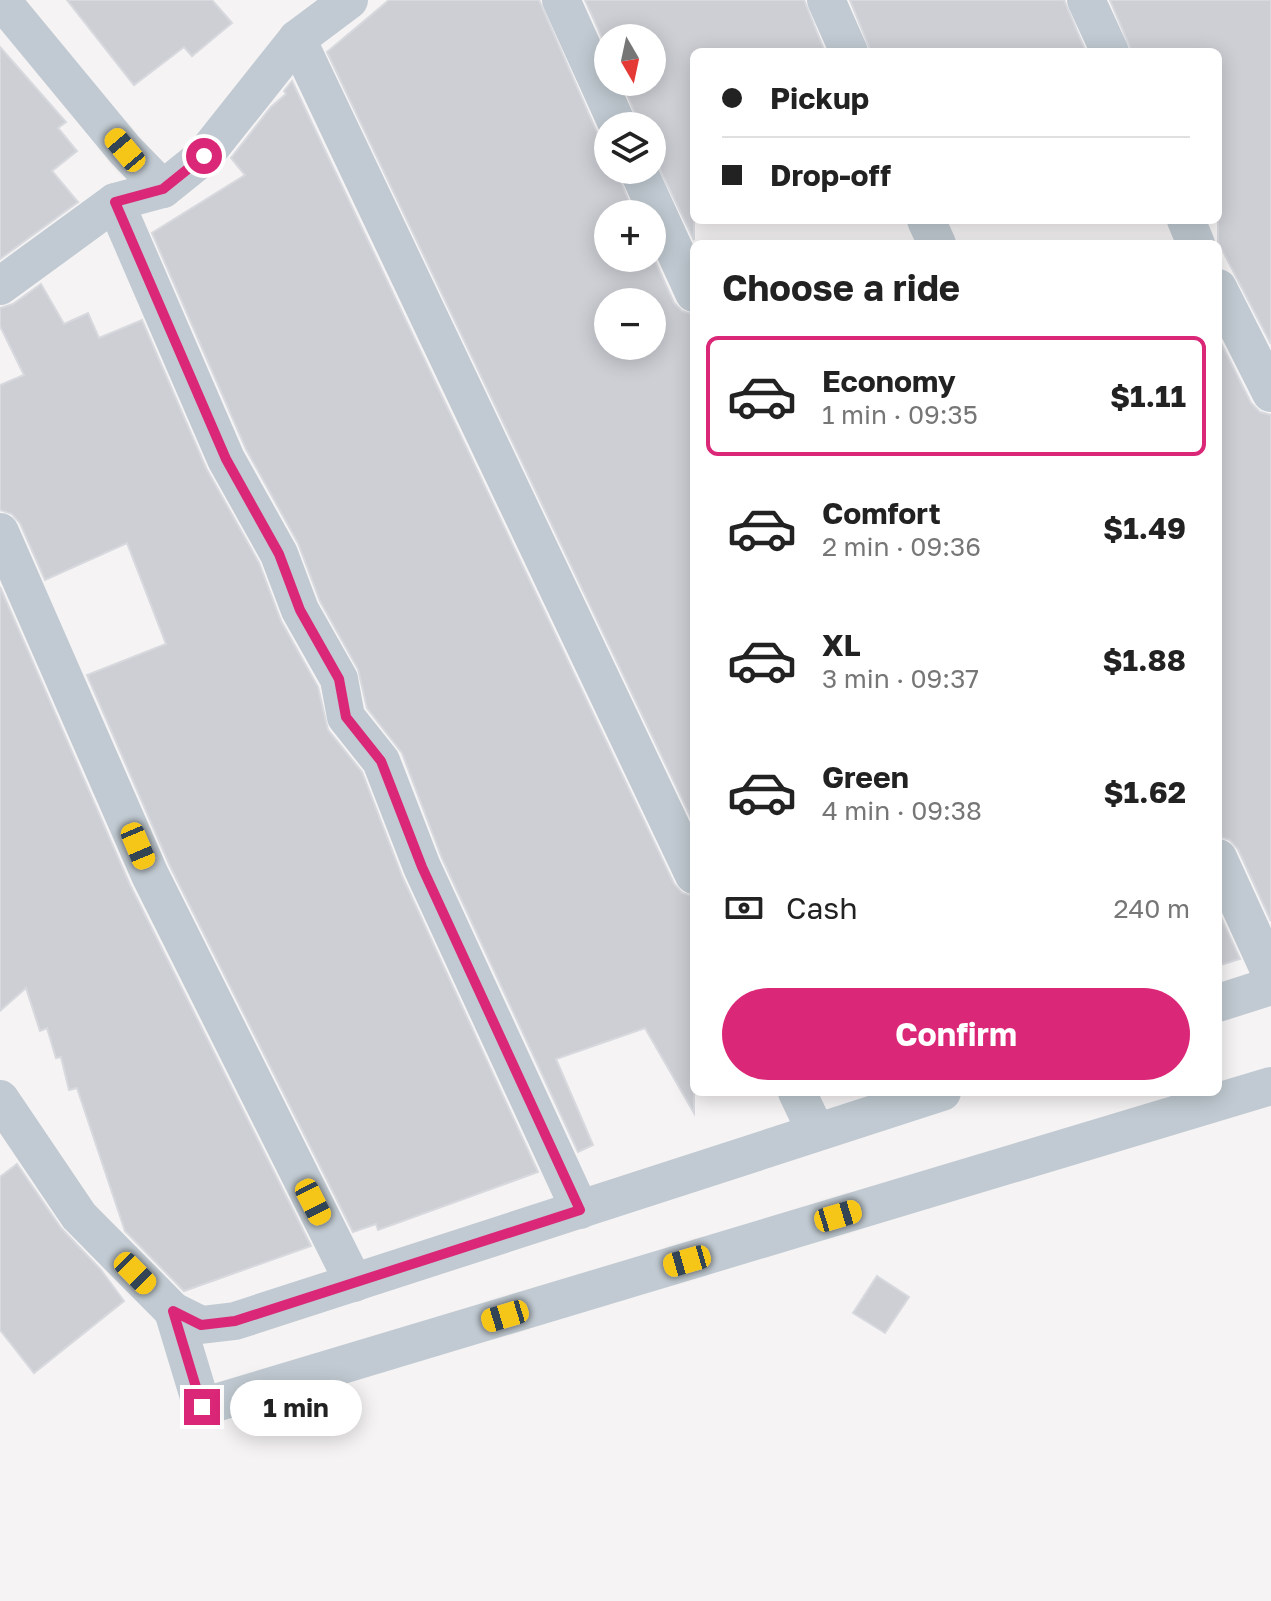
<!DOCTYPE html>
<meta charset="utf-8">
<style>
:root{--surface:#fff;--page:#f6f6f6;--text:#222;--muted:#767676;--line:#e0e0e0;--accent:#db2777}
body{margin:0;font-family:"Golos Text",sans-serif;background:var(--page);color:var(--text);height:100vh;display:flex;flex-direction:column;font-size:30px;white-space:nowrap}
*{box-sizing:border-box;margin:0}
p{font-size:26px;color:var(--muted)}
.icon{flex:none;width:44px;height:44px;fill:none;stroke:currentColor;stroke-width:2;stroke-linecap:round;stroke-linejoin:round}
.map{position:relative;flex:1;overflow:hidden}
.drawer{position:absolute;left:690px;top:240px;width:532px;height:856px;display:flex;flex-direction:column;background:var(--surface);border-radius:12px;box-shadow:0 4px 20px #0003}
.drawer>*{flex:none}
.top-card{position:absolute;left:690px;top:48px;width:532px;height:176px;border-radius:12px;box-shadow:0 4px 20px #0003;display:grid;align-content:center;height:176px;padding:0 32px;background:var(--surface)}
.needle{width:52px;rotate:171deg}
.fabs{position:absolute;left:594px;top:24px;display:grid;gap:16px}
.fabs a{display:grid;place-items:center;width:72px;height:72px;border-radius:50%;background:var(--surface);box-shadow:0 4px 20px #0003;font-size:40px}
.end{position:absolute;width:36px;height:36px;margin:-18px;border:10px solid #db2777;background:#fff;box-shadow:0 0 0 4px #fff}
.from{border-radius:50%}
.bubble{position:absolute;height:56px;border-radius:28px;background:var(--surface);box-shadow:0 4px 20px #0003;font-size:26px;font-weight:700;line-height:56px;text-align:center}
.car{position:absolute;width:24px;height:48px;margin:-24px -12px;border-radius:10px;box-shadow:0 0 6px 2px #0007;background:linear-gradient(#f5c518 24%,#345 0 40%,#f5c518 0 76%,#345 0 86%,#f5c518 0)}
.top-card b{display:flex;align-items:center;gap:28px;height:76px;font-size:30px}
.top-card b+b{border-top:2px solid var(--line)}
.top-card i{width:20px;height:20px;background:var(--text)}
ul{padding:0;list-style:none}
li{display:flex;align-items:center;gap:24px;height:120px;margin:0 16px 12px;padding:0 16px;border:4px solid transparent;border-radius:12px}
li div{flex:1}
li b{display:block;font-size:30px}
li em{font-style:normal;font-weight:700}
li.selected{border-color:var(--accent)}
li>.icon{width:72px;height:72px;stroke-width:1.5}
h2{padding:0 32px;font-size:36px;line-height:96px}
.pay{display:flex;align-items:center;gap:20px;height:88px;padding:0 32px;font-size:30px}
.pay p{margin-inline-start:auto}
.cta{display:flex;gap:16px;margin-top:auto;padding:16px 32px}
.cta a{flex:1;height:92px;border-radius:48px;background:var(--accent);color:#fff;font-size:32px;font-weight:700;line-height:92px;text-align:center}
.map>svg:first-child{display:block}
.building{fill:#cdcfd5;stroke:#d7d9de;stroke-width:2;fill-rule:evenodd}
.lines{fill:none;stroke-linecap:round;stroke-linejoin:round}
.street{stroke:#c1cad2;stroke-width:38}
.route{stroke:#db2777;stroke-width:10}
</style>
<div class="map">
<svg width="1271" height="1601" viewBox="0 0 1271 1601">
<rect width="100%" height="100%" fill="#f5f3f3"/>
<g class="building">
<polygon points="67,0 212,0 232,23 192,56 184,47 134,85"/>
<path d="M389,0H539L598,135L608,145V170H616L634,214H608V258H652V254L674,303L682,311L694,315V824L327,52ZM608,302H652V346H608Z"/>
<polygon points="585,0 804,0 825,52 694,52 694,240 652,153 652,126 640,126 622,82 652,82 652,38 608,38 608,51"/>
<polygon points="850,0 1064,0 1086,52 871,52"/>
<polygon points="1110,0 1271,0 1271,344 1218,242 1218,52 1132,52"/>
<polygon points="0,47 66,122 58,128 77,151 52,171 78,202 0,259"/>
<polygon points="292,81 674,884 682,893 694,897 694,1113 645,1028 556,1059 593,1145 578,1152 442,858 402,753 367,708 358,669 320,601 298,543 246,449 152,233 245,175 231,158 271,107 286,94 284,91"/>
<polygon points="41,284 64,324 88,313 99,338 142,320 206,468 259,563 281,621 318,687 328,730 362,772 402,876 538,1172 378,1230 376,1224 353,1232 170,866 87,675 166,644 127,543 45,580 20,523 12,514 0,510 0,385 24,375 0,326 0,308 13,304"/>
<polygon points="1218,337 1251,403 1260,412 1271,415 1271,921 1238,849 1230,840 1218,836"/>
<polygon points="0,587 130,885 311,1246 184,1291 125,1231 77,1088 69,1090 61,1057 56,1058 47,1028 40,1031 26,988 0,1011"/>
<polygon points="1218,911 1240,959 1218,966"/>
<polygon points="17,1164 61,1228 101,1270 124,1301 34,1373 0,1330 0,1177"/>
<polygon points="877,1276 909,1297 885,1333 853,1313"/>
</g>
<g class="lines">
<g class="street">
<polyline points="1,0 125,150 163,189"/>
<polyline points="561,0 618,126"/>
<polyline points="826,0 849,52"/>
<polyline points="1086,0 1110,52"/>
<polyline points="297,39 694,875"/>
<polyline points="638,170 694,293"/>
<polyline points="115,202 226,459 279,554 300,610 339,679 346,717 381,761 422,867 580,1210"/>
<polyline points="926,220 937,244"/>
<polyline points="1186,220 1196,244"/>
<polyline points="0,286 115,202 163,189 204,156 297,39 349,0"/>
<polyline points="1218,288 1271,393"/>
<polyline points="0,532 150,875 354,1283"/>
<polyline points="1218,858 1271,974"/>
<polyline points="1218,1003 1271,986"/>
<polyline points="797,1092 816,1132"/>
<polyline points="0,1099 79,1216 173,1311 201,1325 235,1321 942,1092"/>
<polyline points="173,1311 202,1407 1271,1086"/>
</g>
</g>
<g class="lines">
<polyline class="route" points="202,1407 173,1311 201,1325 235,1321 580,1210 422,867 381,761 346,717 339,679 300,610 279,554 226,459 115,202 163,189 204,156"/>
</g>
</svg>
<div class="fabs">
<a><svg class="needle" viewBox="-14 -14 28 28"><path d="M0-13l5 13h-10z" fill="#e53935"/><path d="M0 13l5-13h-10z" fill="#767676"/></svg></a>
<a><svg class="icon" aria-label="layers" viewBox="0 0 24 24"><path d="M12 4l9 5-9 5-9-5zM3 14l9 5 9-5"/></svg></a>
<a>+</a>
<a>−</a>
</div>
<i class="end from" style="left:204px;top:156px"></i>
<i class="end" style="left:202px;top:1407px"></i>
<div class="bubble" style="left:230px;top:1380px;width:132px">1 min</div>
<i class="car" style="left:125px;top:150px;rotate:320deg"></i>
<i class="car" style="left:138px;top:846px;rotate:157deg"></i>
<i class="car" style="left:313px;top:1202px;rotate:153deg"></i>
<i class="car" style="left:838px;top:1216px;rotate:73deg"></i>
<i class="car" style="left:687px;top:1261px;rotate:254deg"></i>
<i class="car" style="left:135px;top:1273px;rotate:135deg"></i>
<i class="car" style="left:505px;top:1316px;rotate:253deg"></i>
<div class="top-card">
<b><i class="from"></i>Pickup</b>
<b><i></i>Drop-off</b>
</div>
<section class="drawer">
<h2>Choose a ride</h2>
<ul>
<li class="selected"><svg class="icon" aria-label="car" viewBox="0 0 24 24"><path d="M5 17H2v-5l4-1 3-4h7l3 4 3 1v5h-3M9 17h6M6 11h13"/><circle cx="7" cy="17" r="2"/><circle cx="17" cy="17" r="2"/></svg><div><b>Economy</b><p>1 min · 09:35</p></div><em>$1.11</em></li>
<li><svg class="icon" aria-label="car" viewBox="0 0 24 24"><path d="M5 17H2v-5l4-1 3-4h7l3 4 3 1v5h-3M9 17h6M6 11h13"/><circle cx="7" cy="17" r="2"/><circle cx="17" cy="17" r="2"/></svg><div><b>Comfort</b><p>2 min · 09:36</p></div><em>$1.49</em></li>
<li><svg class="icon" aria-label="car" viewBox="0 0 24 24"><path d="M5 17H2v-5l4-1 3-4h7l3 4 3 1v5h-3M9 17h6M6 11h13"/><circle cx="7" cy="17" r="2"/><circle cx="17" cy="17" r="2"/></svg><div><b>XL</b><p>3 min · 09:37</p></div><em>$1.88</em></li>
<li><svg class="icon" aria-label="car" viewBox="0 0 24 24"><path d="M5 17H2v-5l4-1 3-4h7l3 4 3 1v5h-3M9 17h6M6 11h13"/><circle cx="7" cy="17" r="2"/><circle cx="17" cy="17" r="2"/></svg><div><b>Green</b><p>4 min · 09:38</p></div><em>$1.62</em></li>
</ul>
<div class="pay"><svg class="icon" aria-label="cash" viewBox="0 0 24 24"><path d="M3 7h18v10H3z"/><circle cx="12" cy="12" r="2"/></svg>Cash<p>240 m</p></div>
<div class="cta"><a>Confirm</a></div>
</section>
</div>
